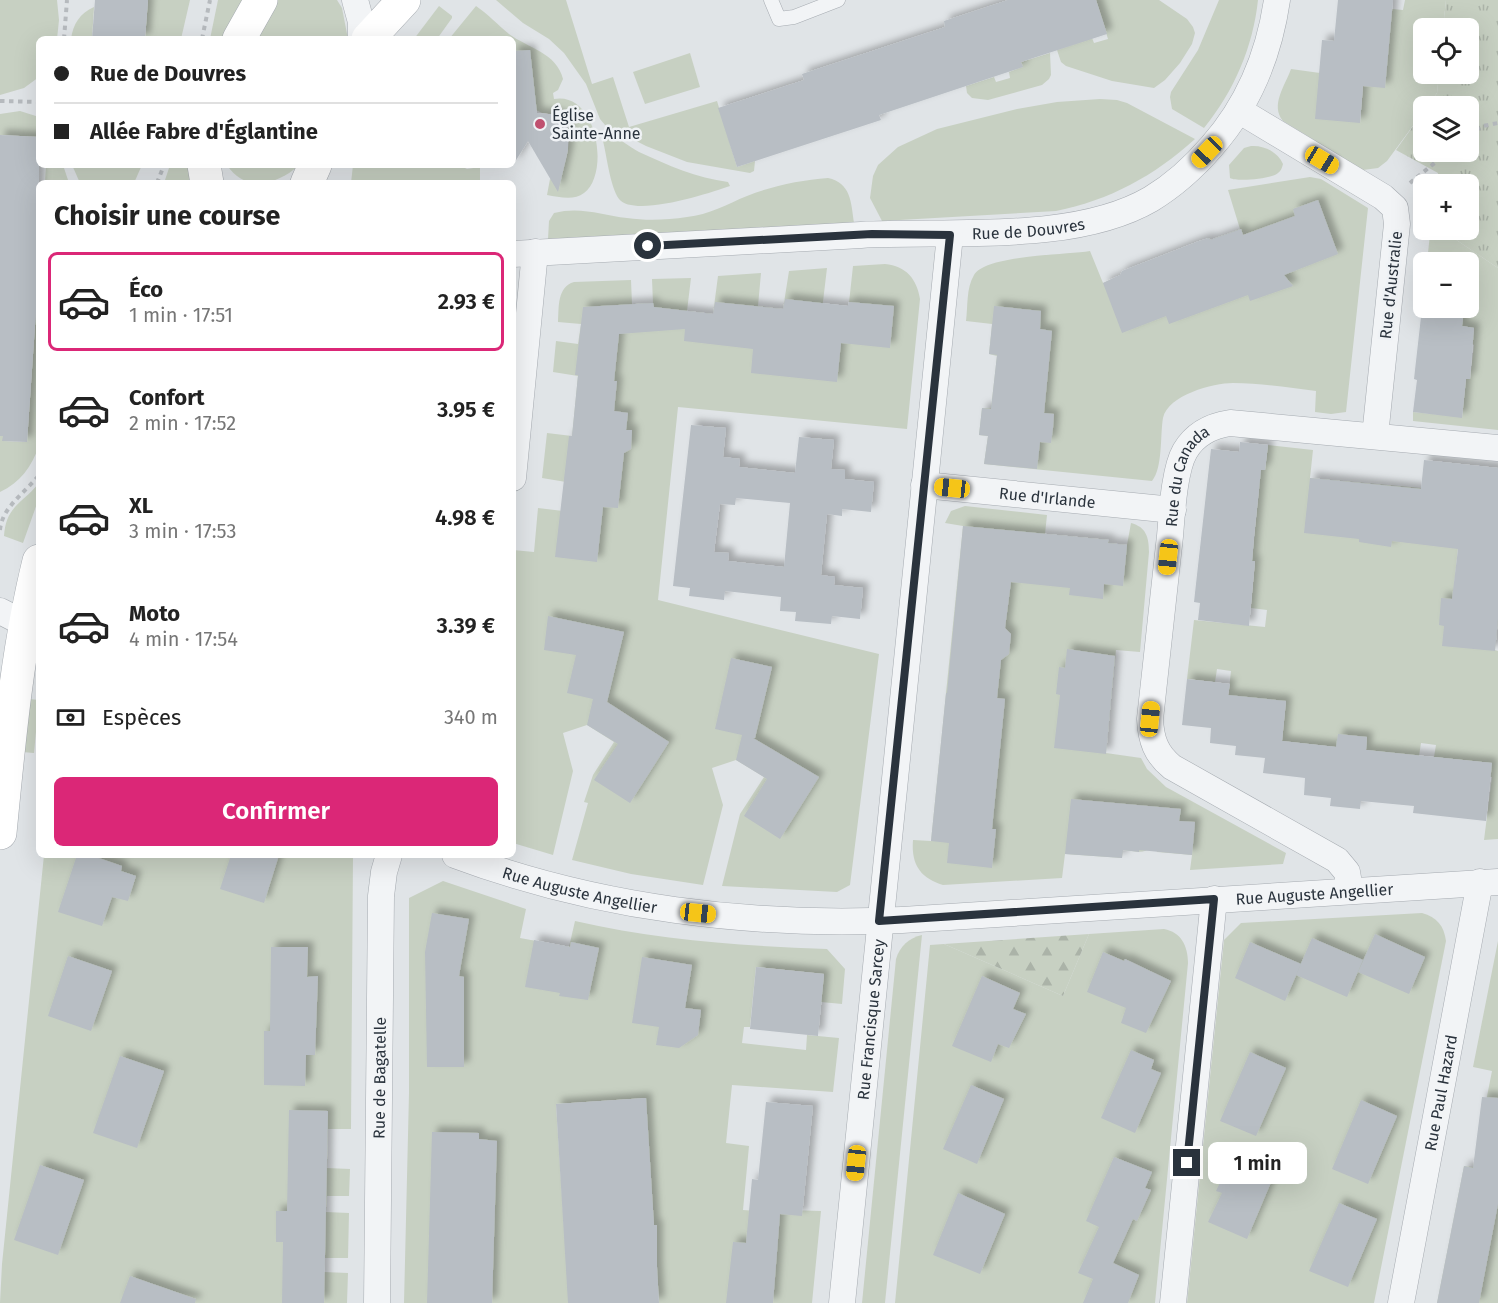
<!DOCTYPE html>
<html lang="fr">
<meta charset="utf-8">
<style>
:root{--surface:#fff;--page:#f6f6f6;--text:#222;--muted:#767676;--line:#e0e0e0;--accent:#db2777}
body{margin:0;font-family:"Fira Sans",sans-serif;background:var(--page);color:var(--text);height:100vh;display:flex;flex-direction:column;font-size:22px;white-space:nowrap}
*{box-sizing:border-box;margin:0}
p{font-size:20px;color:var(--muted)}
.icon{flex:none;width:33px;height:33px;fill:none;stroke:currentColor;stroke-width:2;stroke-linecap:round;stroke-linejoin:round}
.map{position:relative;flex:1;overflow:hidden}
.drawer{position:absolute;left:36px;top:180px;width:480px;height:678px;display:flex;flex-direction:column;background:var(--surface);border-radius:9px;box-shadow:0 6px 24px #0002}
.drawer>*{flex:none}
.guide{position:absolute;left:36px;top:36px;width:480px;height:132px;border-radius:9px;box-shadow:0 6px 24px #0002;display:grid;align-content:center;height:132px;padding:0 18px;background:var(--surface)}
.controls{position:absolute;left:1413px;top:18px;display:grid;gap:12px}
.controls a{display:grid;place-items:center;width:66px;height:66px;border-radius:9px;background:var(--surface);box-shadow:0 6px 24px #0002;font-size:30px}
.end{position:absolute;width:27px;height:27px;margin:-14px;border:8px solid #2a333d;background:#fff;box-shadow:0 0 0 3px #fff}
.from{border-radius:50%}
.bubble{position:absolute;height:42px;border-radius:9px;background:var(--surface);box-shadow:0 6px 24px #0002;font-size:20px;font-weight:600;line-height:42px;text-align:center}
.car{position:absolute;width:18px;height:36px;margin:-18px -9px;border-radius:8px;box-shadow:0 0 4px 2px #0007;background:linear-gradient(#f5c518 24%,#345 0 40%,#f5c518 0 76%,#345 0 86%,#f5c518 0)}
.guide b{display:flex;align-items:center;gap:21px;height:57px;font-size:22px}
.guide b+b{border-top:2px solid var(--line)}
.guide i{width:15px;height:15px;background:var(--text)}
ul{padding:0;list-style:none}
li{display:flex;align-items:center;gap:18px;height:99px;margin:0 12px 9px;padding:0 6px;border:3px solid transparent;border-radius:9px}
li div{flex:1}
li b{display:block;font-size:22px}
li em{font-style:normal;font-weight:600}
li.selected{border-color:var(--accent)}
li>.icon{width:54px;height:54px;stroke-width:1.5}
h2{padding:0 18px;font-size:27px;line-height:72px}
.pay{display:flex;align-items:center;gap:15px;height:66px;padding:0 18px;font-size:22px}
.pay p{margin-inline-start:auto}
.primary-button{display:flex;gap:12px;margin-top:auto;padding:12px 18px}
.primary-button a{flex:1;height:69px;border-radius:9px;background:var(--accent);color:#fff;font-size:24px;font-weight:600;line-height:69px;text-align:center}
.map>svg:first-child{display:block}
.green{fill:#c7d0c2}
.forest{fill:url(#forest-firs)}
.park{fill:url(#park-tufts)}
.building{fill:#b8bec4;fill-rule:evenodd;filter:url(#shadow)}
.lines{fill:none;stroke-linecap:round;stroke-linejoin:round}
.lane-casing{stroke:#a6abb1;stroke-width:15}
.street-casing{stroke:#a6abb1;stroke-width:27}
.secondary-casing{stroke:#a6abb1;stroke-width:34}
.path{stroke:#b6babe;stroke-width:4;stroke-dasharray:4.5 4.5;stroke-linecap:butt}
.lane{stroke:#f2f4f6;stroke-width:14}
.street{stroke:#f2f4f6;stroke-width:26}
.secondary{stroke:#fff;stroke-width:33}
.route{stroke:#2a333d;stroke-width:8}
.poi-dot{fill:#c05170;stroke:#eff2f5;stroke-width:2}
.labels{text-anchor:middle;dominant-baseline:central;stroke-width:5;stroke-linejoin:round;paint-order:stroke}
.poi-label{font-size:16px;fill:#2a333d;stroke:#eff2f5;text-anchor:start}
.street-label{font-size:16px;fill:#2a333d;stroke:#eff2f5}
</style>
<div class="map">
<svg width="1498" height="1303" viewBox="0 0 1498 1303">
<defs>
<pattern id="forest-firs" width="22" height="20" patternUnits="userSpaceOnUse" patternTransform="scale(1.5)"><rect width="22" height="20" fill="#c7d0c2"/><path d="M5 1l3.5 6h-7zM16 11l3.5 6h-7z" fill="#abb3a8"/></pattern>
<pattern id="park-tufts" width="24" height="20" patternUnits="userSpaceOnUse" patternTransform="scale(1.5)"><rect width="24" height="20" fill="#c7d0c2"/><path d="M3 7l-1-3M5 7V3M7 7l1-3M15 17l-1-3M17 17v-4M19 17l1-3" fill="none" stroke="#abb3a8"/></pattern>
<filter id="shadow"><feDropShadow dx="5.5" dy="-5.5" stdDeviation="3" flood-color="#0004"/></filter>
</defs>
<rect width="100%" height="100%" fill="#e0e4e7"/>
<g class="green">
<polygon points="0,0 57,0 59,20 57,39 39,39 39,77 24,88 0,95"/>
<polygon points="148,0 190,0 181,39 145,39"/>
<polygon points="218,0 244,0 228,39 210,39"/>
<polygon points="274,0 337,0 342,8 348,39 250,39"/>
<polygon points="496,0 566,0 592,84 613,77 629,127 717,101 737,167 755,161 754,171 750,173 687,162 646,146 605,125 600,119 586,84 564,53 549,39 523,23"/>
<polygon points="1096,0 1159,0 1187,19 1193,27 1195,33 1192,44 1180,63 1165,80 1154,88 1112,81 1066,66 1061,62 1057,50 1092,38 1094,43 1108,39"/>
<path d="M1219,0H1258C1253,47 1234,91 1204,128L1172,109L1170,97L1171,92L1198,50Z"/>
<path d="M1405,0H1446L1443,28H1424V74H1439L1437,93L1428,106H1424L1423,112L1387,161L1378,168L1363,170L1283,121C1270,105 1285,86 1291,69L1320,73L1360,123L1363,86L1382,8L1403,10Z"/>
<polygon points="439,6 452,16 452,18 437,39 414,39"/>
<path d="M476,6C488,14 498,25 509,34C528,48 557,53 563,79L558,90L553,93L554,99C598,91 610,175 584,193C574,201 559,197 547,195L550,179L552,180L561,176C566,158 577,128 559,115L542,113L536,110L513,67V39H449Z"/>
<path d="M94,7L92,39H71C73,24 80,13 94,7Z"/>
<polygon points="690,53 700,87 645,104 633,72"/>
<polygon points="1050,53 1051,75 1049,79 1042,85 988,100 972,98 967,93 966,86 994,77 996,82 1010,78 1009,72 1022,67 1021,62"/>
<path d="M1100,99L1117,100L1127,103L1195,139C1154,176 1110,200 1056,211L882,221L870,198L873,176L878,165L898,147L937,129L1017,109L1057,102Z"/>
<polygon points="20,111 39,117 39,137 0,135 0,114"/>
<path d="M606,135C617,135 629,147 639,152C667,165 697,178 728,182L730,186C710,193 634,218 619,199C610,186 607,157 603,141Z"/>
<path d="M1251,146C1264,145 1278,152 1283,164C1282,168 1281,171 1278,173C1272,179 1237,182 1230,178L1229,165L1244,148Z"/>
<polygon points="46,165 63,165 69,183 45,183"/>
<polygon points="72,165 142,165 134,183 80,183"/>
<polygon points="170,165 190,165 194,183 164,183"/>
<path d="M227,165H299C278,185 245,193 227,165Z"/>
<polygon points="353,165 459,165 467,169 480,167 480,183 351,183"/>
<path d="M1310,177L1321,179L1368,208L1346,412L1331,414L1315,412L1316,391C1289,388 1261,383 1233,383C1213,383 1168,395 1163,418C1160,435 1163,468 1152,481L984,464L988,436L979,435L982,408H991L997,356L989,354L992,324L966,321C968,307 966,288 974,275C985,255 1065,255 1090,251L1103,283L1204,240L1209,238L1210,240L1240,229L1228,190Z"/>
<path d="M828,178C851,183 851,202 854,223L548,239L549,221L554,213C580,206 602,215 627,218C647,221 667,220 687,217C709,215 727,204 747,196C772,186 801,180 828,178Z"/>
<polygon points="1430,234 1449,235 1498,268 1498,430 1413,421 1413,412 1462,417 1466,379 1470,379 1474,345 1472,344 1474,328 1462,326 1464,308 1468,308 1468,262 1427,262"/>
<path d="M885,264C906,266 917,279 920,299L907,429L678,407L658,600L879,654L850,885L837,892L722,886L740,814L764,777L736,760L712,768L723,805L703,885L631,874L572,860L588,803L584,802L593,775L614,742L587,725L563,733L573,771L553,855L513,843V550L534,552L538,508L563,511L566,482L542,478L547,433L572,436L578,376L553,372L556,341L578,344L581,324L558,322C559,307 557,287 574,282L631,280L632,304L653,303L652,279L691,278L687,311L713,314L718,276L761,273L758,306L783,309L789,271L827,268L822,310L848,312L853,266Z"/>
<path d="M39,267V446C32,466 20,483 0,492V436H3V441L27,442Z"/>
<polygon points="1268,445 1313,450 1310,478 1421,488 1460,530 1454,586 1498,619 1495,650 1498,651 1498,839 1484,840 1492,777 1490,777 1491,763 1434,757 1436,745 1421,743 1419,756 1366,750 1367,737 1336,747 1282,741 1286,701 1227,709 1231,671 1217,669 1215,682 1187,679 1194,620 1265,627 1267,610 1251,608 1255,562 1252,561 1259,489 1256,469 1265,470"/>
<path d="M39,483V498L23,543L4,536C6,506 22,504 39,483Z"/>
<path d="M965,506L1047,515L1045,534L1109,540V543L1127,545L1131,523C1146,527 1149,537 1149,552L1140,652L1116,650L1106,753L1141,758L1147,769L1166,787L1286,853L1283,864L1190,870L1192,855L1157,852L1156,848H1151C1145,854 1132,851 1123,850L1122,858L1065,854L1062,878L943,885C920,878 911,864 913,840L931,841L963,526L945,523L951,511Z"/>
<polygon points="29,699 39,700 34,753 22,752"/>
<polygon points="44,855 353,855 351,1129 328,1129 327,1168 350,1169 349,1196 327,1196 326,1212 349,1213 348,1258 325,1258 324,1272 348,1273 347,1303 0,1303 2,1264"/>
<path d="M443,881L526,909L520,938L569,947L575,921C658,940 742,946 827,949L845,969L842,1004L821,1002L824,974L756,967L750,1027H744L742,1043L806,1050L807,1035L839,1038L833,1092L732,1085L726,1143L749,1146L743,1210C769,1213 795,1209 821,1211L812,1303H659L645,1098L556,1104L569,1303H404L409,1093V898Z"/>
<path d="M1422,913C1437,917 1444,926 1446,941L1374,1303H1187L1224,940L1241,923Z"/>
<path d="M1164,929C1181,932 1188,946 1188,963L1155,1303H895L930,945L944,944L1063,996L1089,934Z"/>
<path d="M922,935L885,1303H862L896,959C900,946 909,938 922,935Z"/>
<polygon points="1498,941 1498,1303 1437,1303 1464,1166 1473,1167 1492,1071 1473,1067"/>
</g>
<polygon class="forest" points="1089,934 1063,996 944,944"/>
<polygon class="park" points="1446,0 1498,0 1498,268 1449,235 1430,234 1431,230 1468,230 1468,184 1437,184 1438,173 1396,150 1423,112 1424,152 1468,152 1468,106 1428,106 1437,93 1439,74 1468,74 1468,28 1443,28"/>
<g class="building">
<polygon points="95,0 148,0 145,39 92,39"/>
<polygon points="1008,0 1096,0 1107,34 1021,62 1023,67 879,115 881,120 737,167 718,108 804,80 802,74 945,27 944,21"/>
<polygon points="1338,0 1393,0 1385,88 1363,86 1360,123 1315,119 1322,40 1334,41"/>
<polygon points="530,50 537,113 559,115 568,127 568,150 558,192 528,141 513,165 513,51"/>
<polygon points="0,135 39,137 39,267 27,442 2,441 3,436 0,436"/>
<polygon points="1318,200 1338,254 1284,275 1293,286 1250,301 1248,295 1169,324 1166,316 1122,333 1103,283 1120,275 1122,271 1199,241 1209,238 1210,240 1241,229 1243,235 1295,216 1293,209"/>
<polygon points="785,299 848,306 849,302 894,306 890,348 841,343 837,382 751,373 753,349 684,341 685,329 619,334 614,381 617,381 614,411 628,413 626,430 632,430 631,449 624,453 618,508 603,507 597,562 555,557 569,436 572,436 578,375 575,375 583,307 653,303 654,307 713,314 715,302 783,309"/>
<polygon points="994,306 1041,311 1040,329 1052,331 1044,413 1054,414 1053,428 1051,443 1040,442 1037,469 984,464 988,436 979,435 982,408 991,409 997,355 989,354"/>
<polygon points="1422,308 1464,308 1462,326 1474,328 1470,379 1466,379 1462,418 1413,412 1417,380 1414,379"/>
<path d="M691,425L726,428L723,457L740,459L739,467L795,473L799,437L834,440L831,469L845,470V479L874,482L871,512L842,509V516L827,514L821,575L835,577L834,585L863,588L860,619L832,616L831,624L795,621L796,612L780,611L781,597L725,591L724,600L689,596L690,588L673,586ZM736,498L790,503L784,567L728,561L729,553L714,552L720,504L735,505Z"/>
<polygon points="1240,442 1268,445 1265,470 1261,470 1254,537 1252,561 1255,561 1249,626 1198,620 1200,603 1194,602 1211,449 1239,452"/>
<polygon points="1424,460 1498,468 1498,619 1495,651 1442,646 1444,626 1439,625 1441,598 1452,599 1458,549 1392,541 1391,547 1359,542 1359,539 1304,533 1310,478 1421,489"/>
<polygon points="963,526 1109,540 1108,543 1127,545 1123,586 1104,584 1103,599 1069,595 1070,588 1011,582 1005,628 1011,634 1009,654 1001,660 997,698 1005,699 992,829 996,829 992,868 947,863 949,843 931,841 946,693 947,693"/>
<polygon points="548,616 624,632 607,702 669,742 630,803 594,780 618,744 587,725 593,699 567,693 576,655 544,650"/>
<polygon points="1067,649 1115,656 1106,754 1054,748 1060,695 1056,694 1059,667 1065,668"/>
<polygon points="731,658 772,667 755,738 753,738 819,777 780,839 744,816 767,779 736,760 742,735 715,729"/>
<polygon points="1187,679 1230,684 1228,695 1286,701 1282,741 1336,747 1338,734 1367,737 1366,750 1492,763 1486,821 1413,813 1414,806 1361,801 1360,809 1330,806 1331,798 1304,795 1305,778 1263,773 1265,758 1235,755 1236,746 1210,743 1211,728 1182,725"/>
<polygon points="1071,799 1181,809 1179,821 1195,822 1192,855 1139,850 1139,852 1123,850 1122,858 1065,854"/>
<polygon points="77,855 90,855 122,866 121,871 136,876 128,901 112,897 102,926 58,912"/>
<polygon points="231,855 279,855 264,903 220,889"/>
<polygon points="432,913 469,919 459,976 464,977 464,1067 427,1067 425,952"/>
<polygon points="1375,934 1425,957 1409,994 1358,972"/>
<polygon points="1312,938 1363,960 1347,997 1296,975"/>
<polygon points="534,940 570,947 571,942 599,948 588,1000 559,996 560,993 525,987"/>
<polygon points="1250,942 1301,964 1285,1001 1235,978"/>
<polygon points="271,947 308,947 307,977 318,976 315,1055 306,1055 305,1086 264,1085 264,1031 270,1031"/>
<polygon points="1103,952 1124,961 1125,959 1171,981 1146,1033 1121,1023 1126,1008 1087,992"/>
<polygon points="68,956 112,971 91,1031 48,1016"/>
<polygon points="642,957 692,965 685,1008 701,1010 698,1035 679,1048 656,1045 659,1027 632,1023"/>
<polygon points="756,967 824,974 818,1036 750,1029"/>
<polygon points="982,976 1020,993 1013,1009 1026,1014 1009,1048 998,1044 991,1062 952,1046"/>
<polygon points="1131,1050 1154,1060 1151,1069 1161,1073 1135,1133 1101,1118"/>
<polygon points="1250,1052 1286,1068 1256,1136 1220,1121"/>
<polygon points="120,1056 164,1071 137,1148 93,1133"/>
<polygon points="971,1085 1004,1099 977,1164 943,1149"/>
<polygon points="1482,1097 1498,1098 1498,1204 1479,1303 1437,1303 1464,1166 1473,1168"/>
<polygon points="646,1098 654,1225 657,1225 657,1267 659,1303 568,1303 556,1104"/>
<polygon points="1361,1100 1397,1116 1368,1184 1332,1169"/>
<polygon points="766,1102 813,1106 802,1216 780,1214 773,1303 726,1303 733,1242 746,1243 752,1179 758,1180"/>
<polygon points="289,1110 328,1111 324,1303 282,1303 283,1242 276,1242 276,1211 287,1211"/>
<polygon points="432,1132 479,1133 479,1139 497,1141 492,1303 427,1303"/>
<polygon points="1114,1157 1152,1172 1145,1188 1151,1190 1137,1221 1133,1219 1113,1263 1139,1275 1128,1303 1083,1303 1093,1279 1078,1273 1099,1227 1086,1221"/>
<polygon points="1230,1162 1272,1180 1247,1239 1208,1222 1222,1193 1216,1191"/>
<polygon points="40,1165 84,1180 58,1255 14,1240"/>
<polygon points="958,1193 1005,1214 980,1274 933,1255"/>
<polygon points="1339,1203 1377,1219 1348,1287 1309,1271"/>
<polygon points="130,1276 196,1299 195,1303 120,1303"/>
</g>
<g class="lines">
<g class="lane-casing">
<polyline id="lane" points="771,0 779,19 794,17 838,0"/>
</g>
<g class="street-casing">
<g id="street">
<polyline points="355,0 361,22 361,39"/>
<polyline points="1240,111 1383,197 1395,208 1397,224 1375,436"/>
<path id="s1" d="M513,254C629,247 745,241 861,235C948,230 1074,244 1151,199C1174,185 1194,167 1212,146C1249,104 1269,55 1277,0"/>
<polyline points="513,478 535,252"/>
<path id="s2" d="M924,485L1173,510"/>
<polyline points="0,611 39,631"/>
<path id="s3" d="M455,855C597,908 751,927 902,920L1498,882"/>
<path id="s4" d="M1350,890L1347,872L1337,860L1172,767C1156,754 1151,740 1150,719C1157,658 1163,597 1170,536C1172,514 1174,470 1185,451C1195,434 1210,426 1230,423L1498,448"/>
<path id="s5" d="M377,1303L381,896L384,872L389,855"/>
<path id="s6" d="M842,1303L950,235"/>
<polyline points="1173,1303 1214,899"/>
<path id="s7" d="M1401,1303L1480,882"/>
</g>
</g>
<g class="secondary-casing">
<g id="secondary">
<polyline points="239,39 261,0"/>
<polyline points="368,39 404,0"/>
<polyline points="204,165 207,183"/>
<polyline points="307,183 315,165"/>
<path d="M0,833C9,741 17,650 39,561"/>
</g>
</g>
<g class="path">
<polyline points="64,39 67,0"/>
<polyline points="202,39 210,0"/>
<polyline points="0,101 39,102"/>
<polyline points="1468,134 1483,126 1498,123"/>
<polyline points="157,183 164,165"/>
<polyline points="1410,183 1448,152"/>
<path d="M0,530C2,507 25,493 39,475"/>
</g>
<use href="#lane" class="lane"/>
<use href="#street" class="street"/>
<use href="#secondary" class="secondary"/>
</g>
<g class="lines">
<polyline class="route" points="648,246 872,234 950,235 879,921 1214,899 1187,1163"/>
</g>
<circle class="poi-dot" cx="540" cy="124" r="6"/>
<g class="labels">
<g class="poi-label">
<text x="552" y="115">Église<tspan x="552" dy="18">Sainte-Anne</tspan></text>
</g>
<g class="street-label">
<text stroke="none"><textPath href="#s1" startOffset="516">Rue de Douvres</textPath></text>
<text transform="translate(1391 285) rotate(-84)">Rue d'Australie</text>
<text stroke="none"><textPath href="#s4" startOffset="526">Rue du Canada</textPath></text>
<text stroke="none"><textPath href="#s2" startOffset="124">Rue d'Irlande</textPath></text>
<text stroke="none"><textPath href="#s3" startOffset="130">Rue Auguste Angellier</textPath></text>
<text stroke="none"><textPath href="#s3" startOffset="868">Rue Auguste Angellier</textPath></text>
<text stroke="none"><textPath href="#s6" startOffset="285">Rue Francisque Sarcey</textPath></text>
<text stroke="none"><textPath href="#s5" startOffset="225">Rue de Bagatelle</textPath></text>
<text stroke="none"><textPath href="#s7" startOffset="214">Rue Paul Hazard</textPath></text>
</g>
</g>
</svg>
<div class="controls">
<a><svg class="icon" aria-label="locate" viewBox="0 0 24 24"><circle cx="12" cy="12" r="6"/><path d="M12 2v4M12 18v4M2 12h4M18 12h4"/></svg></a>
<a><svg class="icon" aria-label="layers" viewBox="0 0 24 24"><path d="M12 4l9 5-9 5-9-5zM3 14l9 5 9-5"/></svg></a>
<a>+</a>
<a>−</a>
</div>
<i class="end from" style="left:648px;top:246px"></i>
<i class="end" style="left:1187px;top:1163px"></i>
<div class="bubble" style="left:1208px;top:1142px;width:99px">1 min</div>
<i class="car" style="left:1207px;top:152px;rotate:224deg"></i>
<i class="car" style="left:1322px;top:160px;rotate:121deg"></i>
<i class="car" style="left:952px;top:488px;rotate:276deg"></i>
<i class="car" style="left:1168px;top:557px;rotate:186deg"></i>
<i class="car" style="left:1150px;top:719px;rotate:6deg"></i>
<i class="car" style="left:698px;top:913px;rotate:96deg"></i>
<i class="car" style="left:856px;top:1163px;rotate:186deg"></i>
<div class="guide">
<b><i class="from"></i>Rue de Douvres</b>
<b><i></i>Allée Fabre d'Églantine</b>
</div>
<section class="drawer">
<h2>Choisir une course</h2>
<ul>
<li class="selected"><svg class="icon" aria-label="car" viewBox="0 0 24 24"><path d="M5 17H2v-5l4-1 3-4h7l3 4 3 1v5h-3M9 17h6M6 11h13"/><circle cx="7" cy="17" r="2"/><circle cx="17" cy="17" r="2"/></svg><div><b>Éco</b><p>1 min · 17:51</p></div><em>2.93 €</em></li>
<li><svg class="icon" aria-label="car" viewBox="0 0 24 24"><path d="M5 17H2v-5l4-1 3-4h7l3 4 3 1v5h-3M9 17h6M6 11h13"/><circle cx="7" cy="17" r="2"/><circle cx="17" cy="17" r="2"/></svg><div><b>Confort</b><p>2 min · 17:52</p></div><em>3.95 €</em></li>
<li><svg class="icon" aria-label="car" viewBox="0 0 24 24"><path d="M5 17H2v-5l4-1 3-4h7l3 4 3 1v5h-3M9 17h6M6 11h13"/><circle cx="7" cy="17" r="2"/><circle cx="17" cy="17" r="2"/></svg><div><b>XL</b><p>3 min · 17:53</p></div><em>4.98 €</em></li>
<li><svg class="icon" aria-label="car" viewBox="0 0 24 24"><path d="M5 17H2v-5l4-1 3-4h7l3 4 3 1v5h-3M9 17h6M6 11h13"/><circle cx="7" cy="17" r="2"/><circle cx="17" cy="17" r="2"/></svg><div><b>Moto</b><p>4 min · 17:54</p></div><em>3.39 €</em></li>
</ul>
<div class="pay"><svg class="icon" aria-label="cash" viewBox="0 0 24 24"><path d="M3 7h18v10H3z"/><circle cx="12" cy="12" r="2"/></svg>Espèces<p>340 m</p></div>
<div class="primary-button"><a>Confirmer</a></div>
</section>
</div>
